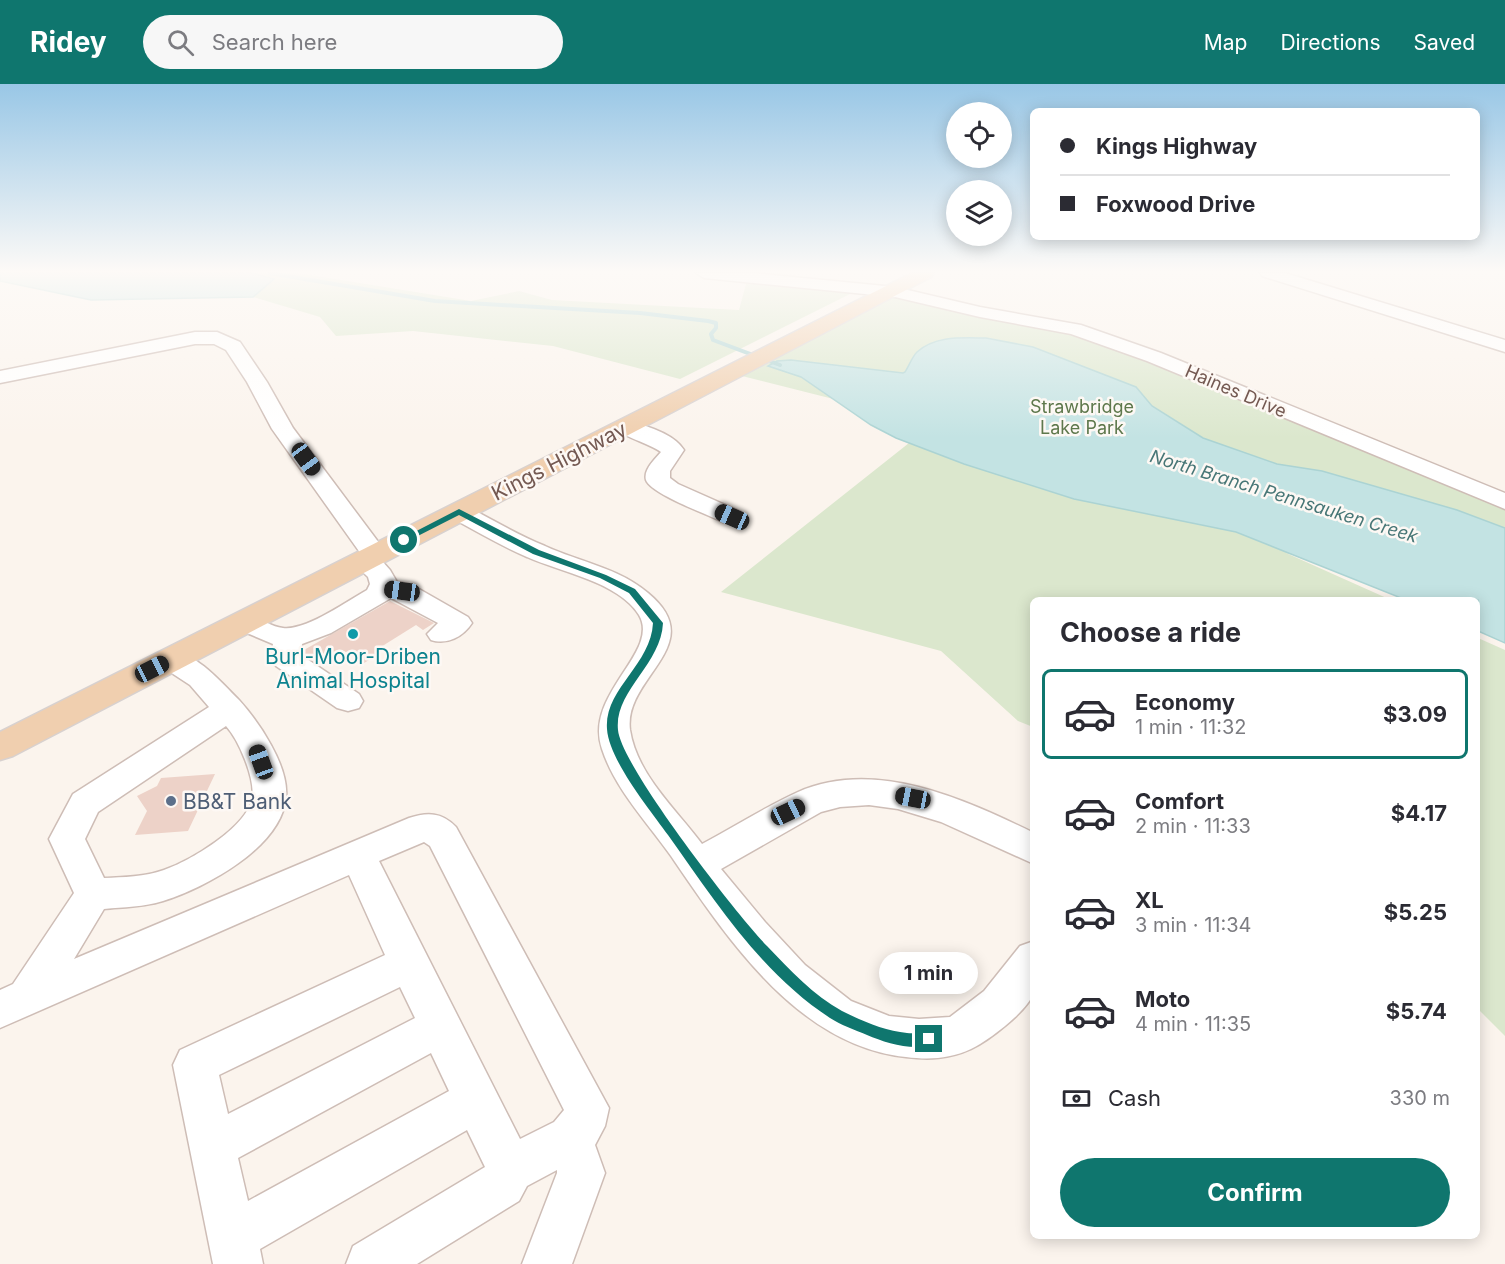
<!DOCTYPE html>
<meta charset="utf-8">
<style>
:root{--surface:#fff;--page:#f7f7f7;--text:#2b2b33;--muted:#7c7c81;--line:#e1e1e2;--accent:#0f766e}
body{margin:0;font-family:Inter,sans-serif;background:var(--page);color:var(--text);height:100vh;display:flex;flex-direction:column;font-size:22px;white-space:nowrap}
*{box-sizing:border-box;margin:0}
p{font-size:20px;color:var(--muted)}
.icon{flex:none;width:33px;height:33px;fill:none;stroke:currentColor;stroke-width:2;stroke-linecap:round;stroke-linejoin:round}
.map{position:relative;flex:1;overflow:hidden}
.drawer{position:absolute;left:1030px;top:513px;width:450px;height:642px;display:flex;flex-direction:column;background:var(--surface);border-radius:9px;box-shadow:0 3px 15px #0003}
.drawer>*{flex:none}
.top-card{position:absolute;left:1030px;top:24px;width:450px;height:132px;border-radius:9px;box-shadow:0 3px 15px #0003;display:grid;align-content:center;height:132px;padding:0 30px;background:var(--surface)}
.controls{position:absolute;left:946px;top:18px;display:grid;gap:12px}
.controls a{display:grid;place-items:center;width:66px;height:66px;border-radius:50%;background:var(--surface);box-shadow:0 3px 15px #0003;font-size:30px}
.end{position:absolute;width:27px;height:27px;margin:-14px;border:8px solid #0f766e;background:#fff;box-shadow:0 0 0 3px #fff}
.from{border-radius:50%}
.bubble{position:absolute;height:42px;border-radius:21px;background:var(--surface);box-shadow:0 3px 15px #0003;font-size:20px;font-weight:700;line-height:42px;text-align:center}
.car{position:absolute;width:18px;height:36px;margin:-18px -9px;border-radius:8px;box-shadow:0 0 4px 2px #0007;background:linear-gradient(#222 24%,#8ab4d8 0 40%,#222 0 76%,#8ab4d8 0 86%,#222 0)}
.top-card b{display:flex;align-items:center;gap:21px;height:57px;font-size:22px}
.top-card b+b{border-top:2px solid var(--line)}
.top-card i{width:15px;height:15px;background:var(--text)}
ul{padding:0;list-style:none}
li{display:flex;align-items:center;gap:18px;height:90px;margin:0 12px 9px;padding:0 18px;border:3px solid transparent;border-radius:9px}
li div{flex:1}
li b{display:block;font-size:22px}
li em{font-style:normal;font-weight:700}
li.active{border-color:var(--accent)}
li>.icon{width:54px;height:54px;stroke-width:1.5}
h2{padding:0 30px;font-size:27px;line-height:72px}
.pay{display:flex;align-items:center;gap:15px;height:66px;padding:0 30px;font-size:22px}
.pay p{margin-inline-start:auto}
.cta{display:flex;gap:12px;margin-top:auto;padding:12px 30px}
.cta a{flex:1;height:69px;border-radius:36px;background:var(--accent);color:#fff;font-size:24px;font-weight:700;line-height:69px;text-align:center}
header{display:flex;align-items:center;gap:36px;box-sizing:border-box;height:84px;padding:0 30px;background:var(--accent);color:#fff}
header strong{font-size:28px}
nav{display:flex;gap:33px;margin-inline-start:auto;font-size:21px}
.search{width:420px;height:54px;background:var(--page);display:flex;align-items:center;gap:15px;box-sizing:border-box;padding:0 21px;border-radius:33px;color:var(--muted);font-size:22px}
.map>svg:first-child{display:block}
.green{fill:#dbe7cd}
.water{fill:#c3e3e3;stroke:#abd3d3;stroke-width:1.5}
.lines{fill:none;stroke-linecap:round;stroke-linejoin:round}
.stream{stroke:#abd3d3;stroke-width:4}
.building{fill:#edd2c8}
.minor-casing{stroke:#cebdb6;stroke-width:3}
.major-casing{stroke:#d8d1cf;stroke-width:3}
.minor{fill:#fff;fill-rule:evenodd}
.major{fill:#f0cfaf;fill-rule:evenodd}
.route{fill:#0f766e}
.culture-dot{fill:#0f9aa8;stroke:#fdf8f4;stroke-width:2}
.service-dot{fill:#5c6f8a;stroke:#fdf8f4;stroke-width:2}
.labels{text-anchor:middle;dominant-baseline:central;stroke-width:5;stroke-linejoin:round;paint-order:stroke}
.far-street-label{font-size:18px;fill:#745952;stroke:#fdf8f4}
.far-park-label{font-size:18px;fill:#5e784c;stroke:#fdf8f4}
.far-water-label{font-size:18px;font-style:italic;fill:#477676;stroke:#fdf8f4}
.street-label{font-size:21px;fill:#745952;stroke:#fdf8f4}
.culture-label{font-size:21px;fill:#0d838f;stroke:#fdf8f4}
.service-label{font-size:21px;fill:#4e5e75;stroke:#fdf8f4;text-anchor:start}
</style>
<header>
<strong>Ridey</strong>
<div class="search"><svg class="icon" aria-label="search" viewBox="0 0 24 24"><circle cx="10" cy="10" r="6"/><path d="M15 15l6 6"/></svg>Search here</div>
<nav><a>Map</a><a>Directions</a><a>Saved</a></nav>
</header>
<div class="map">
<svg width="1505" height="1180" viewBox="0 0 1505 1180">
<rect width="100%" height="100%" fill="#fbf4ed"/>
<g class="green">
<polygon points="252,189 298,189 471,217 519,207 552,216 739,226 749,189 782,189 775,199 860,205 680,295 553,262 413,247 336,252 320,233 253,213 274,196"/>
<polygon points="895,208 1056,241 1505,417 1505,551 1478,516 1350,488 1286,469 1391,516 1034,516 1033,643 1018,637 941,567 721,508 909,359 1048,406 865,323 730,289"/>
<polygon points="1478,554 1505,566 1505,952 1478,925"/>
</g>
<g class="water">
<polygon points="0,189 252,189 274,195 253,213 91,216 0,197"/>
<path d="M986,254L1033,263L1136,303L1152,322L1203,354L1277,380L1322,387L1457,426L1505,444V559L1478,547V516H1406L1236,448L1074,415L964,380L896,354L871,341L801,293L768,282L777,277L791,276L903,289L905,288C909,282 912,273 917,268C936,251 963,254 986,254Z"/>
</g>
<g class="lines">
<polyline class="stream" points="269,189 435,217 640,229 708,237 716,239 716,244 711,250 713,256 780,281"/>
</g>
<g class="building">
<polygon points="390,517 434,539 423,546 416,541 376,566 381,569 364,579 344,567 320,581 303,570 304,566"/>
<polygon points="215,690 188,747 135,751 147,727 137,712 157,702 161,694"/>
</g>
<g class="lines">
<g class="minor-casing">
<g id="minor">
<polygon points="696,189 752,189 895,203 980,223 1081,241 1161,269 1505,409 1505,425 1147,277 1071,250 980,233 895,213 704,194"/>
<polygon points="1260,189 1285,189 1505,256 1505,268 1262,192"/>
<path d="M195,248H217L240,258L267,298L293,344L388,471L382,477L390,486L397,498L412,501L468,533L472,539C463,553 447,561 431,556L427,550L438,539L391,514L331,549L302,560L301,571L359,610L363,617L359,624L348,627L337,624L276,582L271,575L273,560L235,544L231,538L235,532C255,527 265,542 283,544C306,547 347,517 367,506L370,500L368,493L351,477L355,471L361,470L272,345L247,298L226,266L214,260H195L0,299V287Z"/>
<path d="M626,337C645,341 673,349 684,366L670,387V394L678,400L741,428L744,433L741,438L732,440L723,438C709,431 651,410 646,396C643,386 655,375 661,368C649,359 622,353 615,343L618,338Z"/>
<path d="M459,421L468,423C493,436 518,451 545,462C580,478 619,484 648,509C711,561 623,593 630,646C637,691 676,725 702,760C734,743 765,723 798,708C875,674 964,715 1034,749V780L941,738L898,725L869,721L840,723L821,728L721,785L765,838L805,881L851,917L889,932L919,935L950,933L984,907L1020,862L1034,857C1034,870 1037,896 1034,908C1028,927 988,957 971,965C949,975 929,976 906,973C798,962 727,854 671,772C647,738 615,705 602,665C583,610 661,568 639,531C619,498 560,488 527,473C501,462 476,447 450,433L447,428L450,423Z"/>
<path d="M171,565C200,573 219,596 239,616C259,638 289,682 286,713C282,763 205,804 163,817C144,823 124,823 104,825L74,875L409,734C427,728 442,728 456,743L609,1024L605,1042L595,1061L605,1089L572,1180H522L557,1089V1086L527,1102L519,1117L417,1180H346L353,1162L485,1083L467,1046L260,1165L263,1180H213L173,981L180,966L385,871L349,791L0,944V906L13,900L74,809L49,755L73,710L209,623L190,601L161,582L156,575L161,568ZM226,642C239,656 256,696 252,715C246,744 190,777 164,786C145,793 123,793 104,794L85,755L98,728ZM424,758L430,762L564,1026L554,1038L520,1055L379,777ZM400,903L415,934L228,1030L219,991ZM431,969L449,1007L248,1117L238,1074Z"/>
</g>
</g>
<g class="major-casing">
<polygon id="major" points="912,189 934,189 931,193 13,672 0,676 0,648"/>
</g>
<use href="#minor" class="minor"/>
<use href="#major" class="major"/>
</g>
<linearGradient id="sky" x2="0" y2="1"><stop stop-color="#99c7e6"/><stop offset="0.53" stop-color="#fdfaf7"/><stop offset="1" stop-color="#fdfaf7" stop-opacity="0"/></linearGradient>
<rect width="1505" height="354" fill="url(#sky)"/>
<path class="route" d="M459,425L539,466L606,491L635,505L663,539C661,581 614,607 618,646C621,682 737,831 767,862C789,885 814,912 842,927C862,937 885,947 907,949C916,950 925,947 934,951L936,955L934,960C914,968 886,959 867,951C855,946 841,941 830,934C761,889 715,817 668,751C650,726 609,676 607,645C604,605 651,581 653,539L629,509L600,494L533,470L459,431L406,458L399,456Z"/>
<circle class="culture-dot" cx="353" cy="550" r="6"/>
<circle class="service-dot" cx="171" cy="717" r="6"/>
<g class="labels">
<g class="far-street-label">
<text transform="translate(1236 307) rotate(23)">Haines Drive</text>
</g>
<g class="far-park-label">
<text x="1082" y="322">Strawbridge<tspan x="1082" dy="21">Lake Park</tspan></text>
</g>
<g class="far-water-label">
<text transform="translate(1284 412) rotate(17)">North Branch Pennsauken Creek</text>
</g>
<g class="street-label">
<text transform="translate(559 377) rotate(-27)">Kings Highway</text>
</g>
<g class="culture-label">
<text x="353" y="572">Burl-Moor-Driben<tspan x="353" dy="24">Animal Hospital</tspan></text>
</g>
<g class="service-label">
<text x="183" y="717">BB&amp;T Bank</text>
</g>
</g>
</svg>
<div class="controls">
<a><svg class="icon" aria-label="locate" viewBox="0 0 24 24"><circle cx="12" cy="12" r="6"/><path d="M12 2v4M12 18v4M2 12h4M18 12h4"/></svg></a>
<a><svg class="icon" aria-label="layers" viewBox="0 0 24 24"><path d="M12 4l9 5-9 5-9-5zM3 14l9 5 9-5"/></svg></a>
</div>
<i class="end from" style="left:404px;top:456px"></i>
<i class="end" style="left:929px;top:955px"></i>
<div class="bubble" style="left:879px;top:868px;width:99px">1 min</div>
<i class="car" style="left:306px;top:375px;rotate:144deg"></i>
<i class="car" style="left:732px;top:433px;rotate:294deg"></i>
<i class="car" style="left:402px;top:507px;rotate:278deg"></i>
<i class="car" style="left:152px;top:585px;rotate:63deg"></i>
<i class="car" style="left:261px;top:678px;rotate:340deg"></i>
<i class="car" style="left:913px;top:714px;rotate:281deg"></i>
<i class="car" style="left:788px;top:728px;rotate:65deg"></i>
<div class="top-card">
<b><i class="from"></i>Kings Highway</b>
<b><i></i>Foxwood Drive</b>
</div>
<section class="drawer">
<h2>Choose a ride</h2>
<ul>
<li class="active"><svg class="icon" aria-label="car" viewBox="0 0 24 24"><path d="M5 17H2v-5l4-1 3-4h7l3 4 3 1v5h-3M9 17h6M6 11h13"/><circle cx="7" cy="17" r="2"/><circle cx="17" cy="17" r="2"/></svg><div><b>Economy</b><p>1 min · 11:32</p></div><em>$3.09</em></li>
<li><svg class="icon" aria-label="car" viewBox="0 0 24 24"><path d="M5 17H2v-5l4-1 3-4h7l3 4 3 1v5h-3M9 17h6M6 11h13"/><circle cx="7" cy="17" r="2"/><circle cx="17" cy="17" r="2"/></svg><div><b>Comfort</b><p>2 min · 11:33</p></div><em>$4.17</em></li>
<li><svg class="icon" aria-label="car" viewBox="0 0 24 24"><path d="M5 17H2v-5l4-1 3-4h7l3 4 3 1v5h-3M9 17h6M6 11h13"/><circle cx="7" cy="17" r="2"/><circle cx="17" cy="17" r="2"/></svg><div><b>XL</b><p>3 min · 11:34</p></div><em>$5.25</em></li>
<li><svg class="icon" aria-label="car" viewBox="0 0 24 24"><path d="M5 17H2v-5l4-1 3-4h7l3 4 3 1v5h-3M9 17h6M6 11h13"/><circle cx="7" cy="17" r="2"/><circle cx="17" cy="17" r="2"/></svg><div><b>Moto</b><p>4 min · 11:35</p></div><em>$5.74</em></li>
</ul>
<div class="pay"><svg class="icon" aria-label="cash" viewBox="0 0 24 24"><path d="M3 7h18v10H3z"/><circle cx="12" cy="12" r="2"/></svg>Cash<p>330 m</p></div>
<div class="cta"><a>Confirm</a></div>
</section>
</div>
